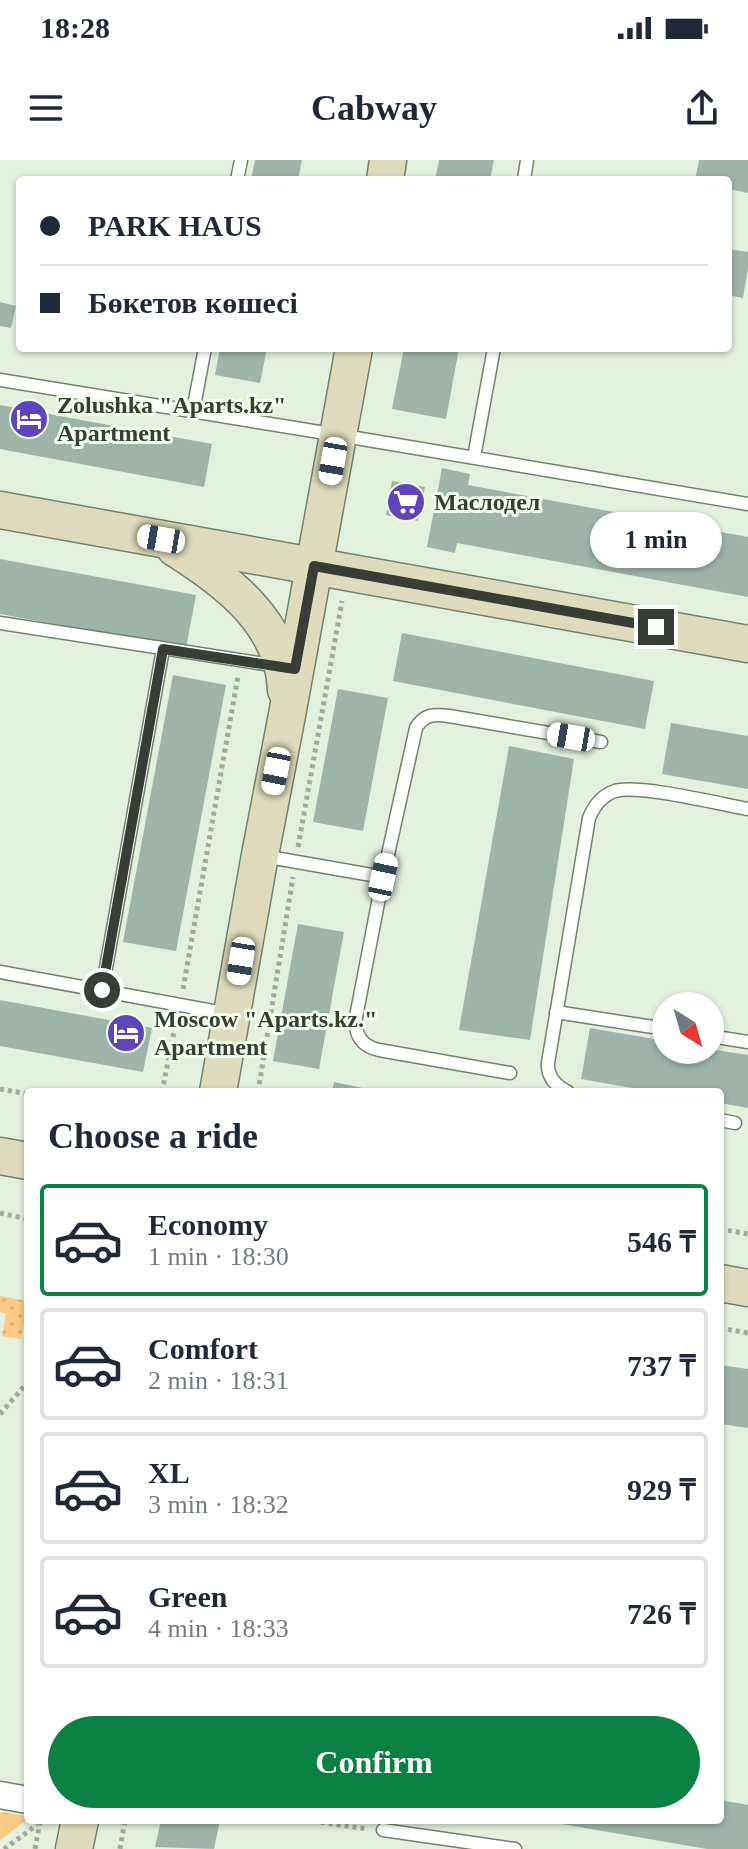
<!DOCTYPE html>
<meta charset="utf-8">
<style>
:root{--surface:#fff;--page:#f2f2f3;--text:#1f2937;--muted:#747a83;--line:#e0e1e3;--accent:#0b8043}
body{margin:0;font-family:Georgia,serif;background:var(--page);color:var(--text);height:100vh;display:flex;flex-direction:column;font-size:30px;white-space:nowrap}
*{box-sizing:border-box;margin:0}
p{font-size:26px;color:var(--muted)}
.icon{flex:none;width:44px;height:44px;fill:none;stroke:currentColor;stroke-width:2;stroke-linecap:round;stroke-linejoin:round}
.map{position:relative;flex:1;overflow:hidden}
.drawer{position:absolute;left:24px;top:928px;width:700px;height:736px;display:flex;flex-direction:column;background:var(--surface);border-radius:8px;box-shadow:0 2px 6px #0004}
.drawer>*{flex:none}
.hud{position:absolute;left:16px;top:16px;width:716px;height:176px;border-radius:8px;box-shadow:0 2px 6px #0004;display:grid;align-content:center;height:176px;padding:0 24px;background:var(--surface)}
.needle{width:52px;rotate:143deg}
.controls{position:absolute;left:652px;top:832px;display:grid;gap:16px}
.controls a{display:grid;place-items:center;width:72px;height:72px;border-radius:50%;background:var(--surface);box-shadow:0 2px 6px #0004;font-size:40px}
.end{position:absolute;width:36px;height:36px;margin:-18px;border:10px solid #383d36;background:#fff;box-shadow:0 0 0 4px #fff}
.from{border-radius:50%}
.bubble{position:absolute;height:56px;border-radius:28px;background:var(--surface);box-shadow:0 2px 6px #0004;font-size:26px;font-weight:600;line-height:56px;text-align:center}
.car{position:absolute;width:24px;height:48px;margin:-24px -12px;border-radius:10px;box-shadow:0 0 6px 2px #0007;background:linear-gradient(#fff 24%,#345 0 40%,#fff 0 76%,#345 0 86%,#fff 0)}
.hud b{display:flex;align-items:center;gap:28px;height:76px;font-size:30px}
.hud b+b{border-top:2px solid var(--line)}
.hud i{width:20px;height:20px;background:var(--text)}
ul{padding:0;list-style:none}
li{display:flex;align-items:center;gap:24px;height:112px;margin:0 16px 12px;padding:0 8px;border:4px solid var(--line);border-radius:8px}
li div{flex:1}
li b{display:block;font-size:30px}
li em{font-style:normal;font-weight:600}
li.on{border-color:var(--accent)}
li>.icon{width:72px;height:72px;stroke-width:1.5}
h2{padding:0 24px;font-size:36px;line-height:96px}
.cta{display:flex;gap:16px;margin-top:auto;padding:16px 24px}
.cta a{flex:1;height:92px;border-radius:48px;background:var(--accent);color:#fff;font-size:32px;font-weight:600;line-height:92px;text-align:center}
.status{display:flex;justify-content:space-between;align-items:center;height:56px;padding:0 40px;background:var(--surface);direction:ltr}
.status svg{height:22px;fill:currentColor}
header{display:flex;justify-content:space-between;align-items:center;height:104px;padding:0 24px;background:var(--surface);font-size:36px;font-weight:600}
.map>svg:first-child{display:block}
.green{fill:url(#green-dots)}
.forest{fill:url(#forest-firs)}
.building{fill:#9eb4ab}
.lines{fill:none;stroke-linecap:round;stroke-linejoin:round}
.lane-casing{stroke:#758170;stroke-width:15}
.street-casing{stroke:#758170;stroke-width:29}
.secondary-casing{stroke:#758170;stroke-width:39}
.path{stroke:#a2ac9e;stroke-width:5;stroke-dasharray:4 4;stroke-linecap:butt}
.lane{stroke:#fff;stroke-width:12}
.street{stroke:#fff;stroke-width:26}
.secondary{stroke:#dedcbc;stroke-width:36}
.route{stroke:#383d36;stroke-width:10}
.labels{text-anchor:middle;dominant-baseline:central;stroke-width:6;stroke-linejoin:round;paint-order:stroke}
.poi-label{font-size:24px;font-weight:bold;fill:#383d36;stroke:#f0fdea;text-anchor:start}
</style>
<div class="status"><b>18:28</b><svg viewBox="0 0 49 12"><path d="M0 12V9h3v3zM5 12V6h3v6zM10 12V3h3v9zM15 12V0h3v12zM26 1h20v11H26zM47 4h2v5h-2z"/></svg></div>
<header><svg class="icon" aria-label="menu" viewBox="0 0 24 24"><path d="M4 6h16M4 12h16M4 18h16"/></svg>Cabway<svg class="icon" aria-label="share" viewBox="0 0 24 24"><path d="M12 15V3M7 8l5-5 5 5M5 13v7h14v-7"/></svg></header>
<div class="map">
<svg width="748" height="1689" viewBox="0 0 748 1689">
<defs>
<pattern id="green-dots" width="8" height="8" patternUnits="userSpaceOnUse" patternTransform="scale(2)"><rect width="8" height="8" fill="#fbcb86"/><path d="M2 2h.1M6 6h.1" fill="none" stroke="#d8af74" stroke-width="1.8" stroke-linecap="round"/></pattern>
<pattern id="forest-firs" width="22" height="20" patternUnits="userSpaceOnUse" patternTransform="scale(2)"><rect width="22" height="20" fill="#fbcb86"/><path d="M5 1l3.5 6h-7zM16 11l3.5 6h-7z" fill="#d8af74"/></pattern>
</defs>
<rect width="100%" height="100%" fill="#e2f0dd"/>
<polygon class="green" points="0,1136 28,1141 21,1179 2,1176 6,1154 0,1152"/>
<polygon class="forest" points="0,1652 28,1656 28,1659 0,1680"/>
<g class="building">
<polygon points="255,0 302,0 298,20 251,20"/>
<polygon points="439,0 494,0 490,20 435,20"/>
<polygon points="699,0 748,0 748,33 728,29 728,20 695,20"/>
<polygon points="728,89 748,92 748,108 743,138 728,135"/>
<polygon points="0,142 16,146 11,168 0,166"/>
<polygon points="220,188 267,188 260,223 215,215"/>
<polygon points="404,188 459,188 446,259 392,249"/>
<polygon points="0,245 212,284 204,327 0,289"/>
<polygon points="442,308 470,314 468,325 748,377 748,437 457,383 455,393 427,387"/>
<polygon points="392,321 425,327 418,361 386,355"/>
<polygon points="0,399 196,435 186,488 0,454"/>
<polygon points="402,473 654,521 645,569 393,521"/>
<polygon points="173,515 226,525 176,791 123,782"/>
<polygon points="338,529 388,538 363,671 313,662"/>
<polygon points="671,563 748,576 748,629 662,614"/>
<polygon points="509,586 574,599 530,880 459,870"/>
<polygon points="298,764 344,772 319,909 273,901"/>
<polygon points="0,840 152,868 143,912 0,886"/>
<polygon points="590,868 666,881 666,890 710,889 748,895 748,948 720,943 720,932 654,932 581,919"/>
<polygon points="334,922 377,931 377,932 332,932"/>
<polygon points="720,1205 748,1209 748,1268 720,1264"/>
<polygon points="720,1640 748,1645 748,1689 707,1689 550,1662 550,1660 720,1660"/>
<polygon points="161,1660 220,1660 214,1689 155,1687"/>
</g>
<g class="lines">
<g class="lane-casing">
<g id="lane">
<polyline points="237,20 241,0"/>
<polyline points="524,20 527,0"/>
<polyline points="0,220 338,275 748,344"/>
<polyline points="193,251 205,188"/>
<polyline points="474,297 494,188"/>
<polyline points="0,463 278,506"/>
<path d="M263,696L383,717L416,568C424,554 434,554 449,556L601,582"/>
<path d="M383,717L356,857C354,874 361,886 379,890L510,913"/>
<polyline points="0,812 229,854"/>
<polyline points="102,830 163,489"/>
<polyline points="556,852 666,869"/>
<polyline points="710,876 748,882"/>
<path d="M568,932C556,926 547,917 548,903L589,658C594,646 603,635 615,631C638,624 720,644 748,649"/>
<polyline points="720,960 735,963"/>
<polyline points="383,1670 515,1689"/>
</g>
</g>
<g class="street-casing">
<polyline id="street" points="0,1635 28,1640"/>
</g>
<g class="secondary-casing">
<g id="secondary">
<polyline points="385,20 388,0"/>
<polyline points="0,350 748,484"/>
<path d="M175,388C226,420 284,463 286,530"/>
<polyline points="218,932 260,695 287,555 354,188"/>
<polyline points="0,996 28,1001"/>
<polyline points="720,1123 748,1128"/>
<polyline points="74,1689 80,1660"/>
</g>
</g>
<g class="path">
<polyline points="298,687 342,441"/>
<polyline points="183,829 238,516"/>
<polyline points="0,929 28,934"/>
<polyline points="162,932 176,862"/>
<polyline points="258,932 293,717"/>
<polyline points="0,1053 28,1059"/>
<polyline points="720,1069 748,1074"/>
<polyline points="720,1168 748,1173"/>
<polyline points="0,1254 28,1222"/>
<polyline points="305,1660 367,1669"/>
<polyline points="4,1689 37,1665"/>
<polyline points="35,1689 40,1662"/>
<polyline points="120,1689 125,1660"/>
</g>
<use href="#lane" class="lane"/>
<use href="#street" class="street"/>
<use href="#secondary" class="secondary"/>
</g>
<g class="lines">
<polyline class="route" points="102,830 163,489 295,509 314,406 656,467"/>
</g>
<defs>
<g id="hotel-disc" transform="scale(2)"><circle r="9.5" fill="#5f44bc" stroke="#f0fdea"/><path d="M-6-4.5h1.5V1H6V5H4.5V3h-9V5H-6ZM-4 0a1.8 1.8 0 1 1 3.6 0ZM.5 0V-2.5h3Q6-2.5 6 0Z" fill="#fff"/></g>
<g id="supermarket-disc" transform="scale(2)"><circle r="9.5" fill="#5f44bc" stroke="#f0fdea"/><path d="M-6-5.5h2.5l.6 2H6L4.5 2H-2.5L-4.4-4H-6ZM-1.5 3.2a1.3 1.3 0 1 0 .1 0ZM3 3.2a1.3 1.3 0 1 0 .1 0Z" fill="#fff"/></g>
</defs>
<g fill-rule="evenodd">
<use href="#hotel-disc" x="29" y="259"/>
<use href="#supermarket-disc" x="406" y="342"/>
<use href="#hotel-disc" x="126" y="873"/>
</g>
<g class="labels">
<g class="poi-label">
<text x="57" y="245">Zolushka "Aparts.kz"<tspan x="57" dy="28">Apartment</tspan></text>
<text x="434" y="342">Маслодел</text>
<text x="154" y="859">Moscow "Aparts.kz."<tspan x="154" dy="28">Apartment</tspan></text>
</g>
</g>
</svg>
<div class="controls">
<a><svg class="needle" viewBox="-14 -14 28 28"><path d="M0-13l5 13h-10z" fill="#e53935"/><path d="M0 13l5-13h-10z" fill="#747a83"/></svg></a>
</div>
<i class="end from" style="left:102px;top:830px"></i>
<i class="end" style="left:656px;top:467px"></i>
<div class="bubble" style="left:590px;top:352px;width:132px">1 min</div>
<i class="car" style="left:333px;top:301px;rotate:190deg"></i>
<i class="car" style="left:161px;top:379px;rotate:280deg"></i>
<i class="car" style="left:571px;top:577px;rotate:280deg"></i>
<i class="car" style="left:276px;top:611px;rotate:191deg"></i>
<i class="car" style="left:383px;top:717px;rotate:12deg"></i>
<i class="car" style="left:241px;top:801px;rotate:189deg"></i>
<div class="hud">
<b><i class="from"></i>PARK HAUS</b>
<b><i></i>Бөкетов көшесі</b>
</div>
<section class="drawer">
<h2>Choose a ride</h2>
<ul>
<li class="on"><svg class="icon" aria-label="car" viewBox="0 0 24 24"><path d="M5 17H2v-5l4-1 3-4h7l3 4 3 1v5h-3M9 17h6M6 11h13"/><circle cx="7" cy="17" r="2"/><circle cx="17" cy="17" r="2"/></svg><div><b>Economy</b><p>1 min · 18:30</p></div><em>546 ₸</em></li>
<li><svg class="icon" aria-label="car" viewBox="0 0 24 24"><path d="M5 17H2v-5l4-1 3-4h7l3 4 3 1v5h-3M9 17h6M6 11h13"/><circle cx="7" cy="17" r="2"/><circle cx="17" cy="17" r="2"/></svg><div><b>Comfort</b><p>2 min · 18:31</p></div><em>737 ₸</em></li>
<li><svg class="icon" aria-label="car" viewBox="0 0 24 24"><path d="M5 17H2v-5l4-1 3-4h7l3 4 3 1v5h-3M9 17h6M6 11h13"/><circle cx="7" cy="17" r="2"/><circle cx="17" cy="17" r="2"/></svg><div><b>XL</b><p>3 min · 18:32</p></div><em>929 ₸</em></li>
<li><svg class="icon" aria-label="car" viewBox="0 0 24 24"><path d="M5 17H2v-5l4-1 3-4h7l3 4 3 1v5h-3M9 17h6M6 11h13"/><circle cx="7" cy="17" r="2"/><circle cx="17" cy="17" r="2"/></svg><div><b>Green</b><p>4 min · 18:33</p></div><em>726 ₸</em></li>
</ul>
<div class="cta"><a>Confirm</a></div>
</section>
</div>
